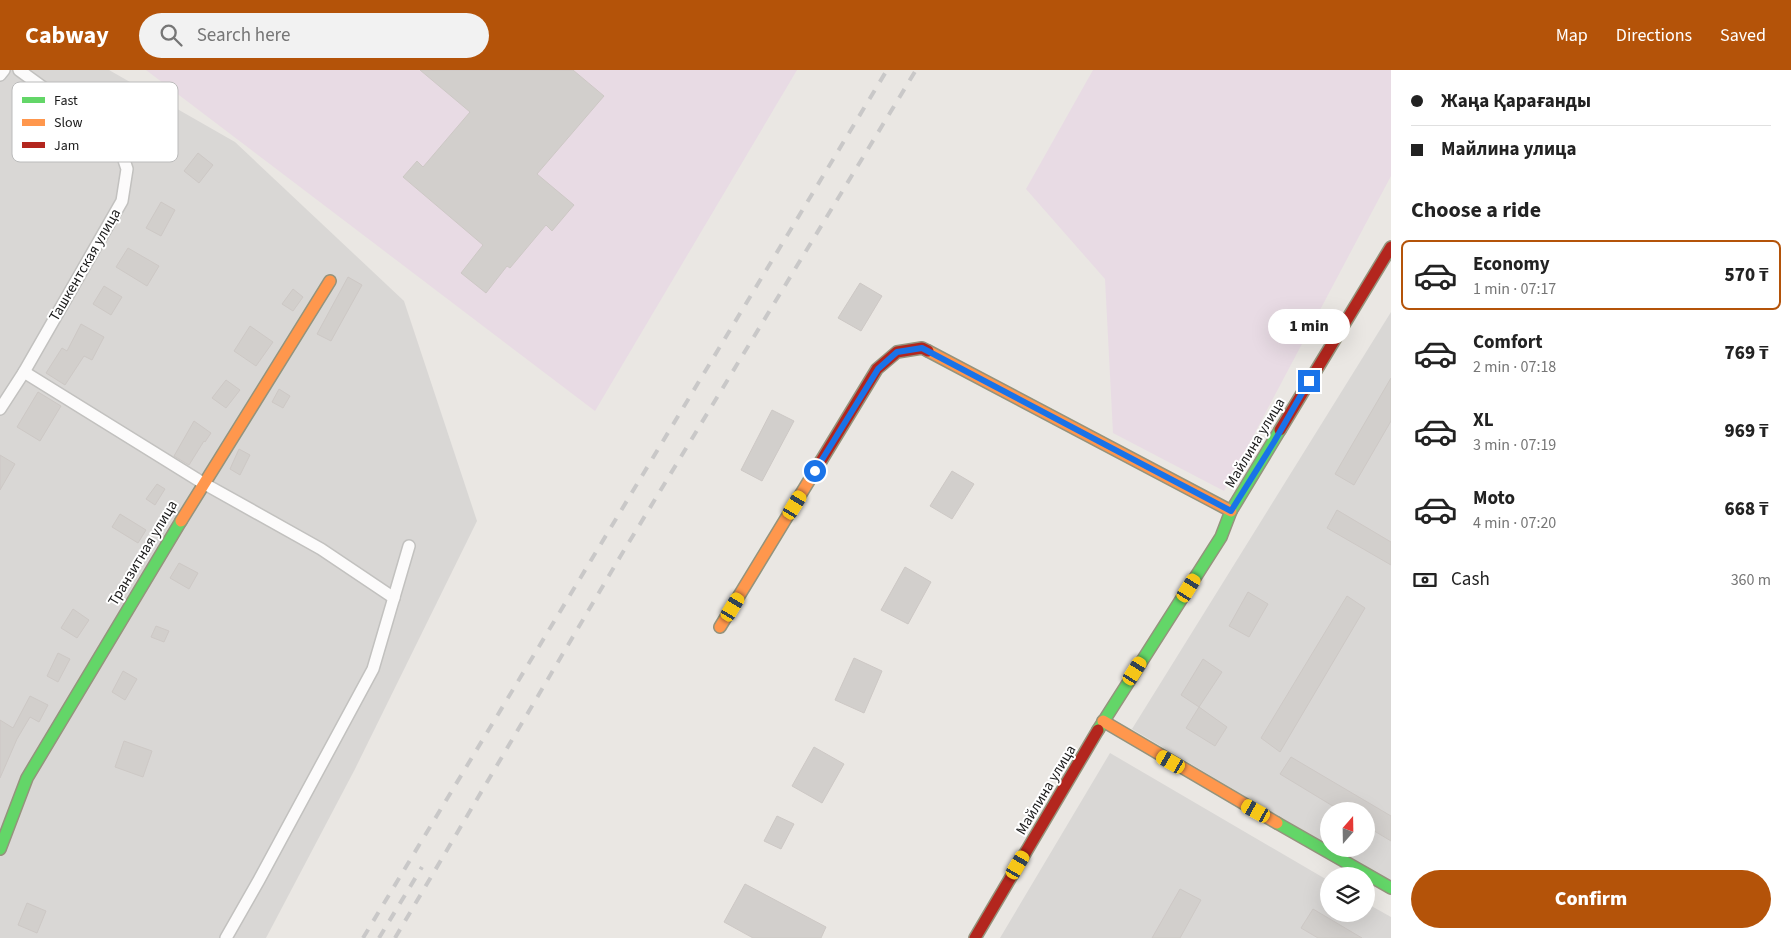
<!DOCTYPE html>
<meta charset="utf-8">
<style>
:root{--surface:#fff;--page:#f2f2f2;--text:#222;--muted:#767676;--line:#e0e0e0;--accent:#b45309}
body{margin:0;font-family:"Source Sans 3",sans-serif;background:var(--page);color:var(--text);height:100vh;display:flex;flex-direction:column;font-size:19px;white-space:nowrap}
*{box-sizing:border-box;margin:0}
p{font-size:16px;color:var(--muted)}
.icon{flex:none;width:28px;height:28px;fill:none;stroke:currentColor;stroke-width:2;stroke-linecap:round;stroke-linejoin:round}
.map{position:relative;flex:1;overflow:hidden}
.drawer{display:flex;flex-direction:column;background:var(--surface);width:400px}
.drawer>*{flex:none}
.top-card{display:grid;align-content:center;height:110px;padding:0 20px;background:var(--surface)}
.needle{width:32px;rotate:20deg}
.buttons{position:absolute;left:1320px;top:732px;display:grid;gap:10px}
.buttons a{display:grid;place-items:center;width:55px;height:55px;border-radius:50%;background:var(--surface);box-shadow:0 5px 20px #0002;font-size:25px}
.end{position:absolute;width:22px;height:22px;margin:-11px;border:6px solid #1a73e8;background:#fff;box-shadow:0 0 0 2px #fff}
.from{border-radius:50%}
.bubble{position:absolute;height:35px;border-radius:18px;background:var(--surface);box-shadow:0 5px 20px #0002;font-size:16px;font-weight:800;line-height:35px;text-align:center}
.car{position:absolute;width:15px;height:30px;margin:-15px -8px;border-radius:6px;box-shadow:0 0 4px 1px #0007;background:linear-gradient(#f5c518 24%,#345 0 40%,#f5c518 0 76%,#345 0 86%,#f5c518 0)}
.top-card b{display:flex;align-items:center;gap:18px;height:48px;font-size:19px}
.top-card b+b{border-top:1px solid var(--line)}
.top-card i{width:12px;height:12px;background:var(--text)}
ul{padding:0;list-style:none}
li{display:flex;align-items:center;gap:15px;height:70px;margin:0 10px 8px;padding:0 10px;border:2px solid transparent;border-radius:8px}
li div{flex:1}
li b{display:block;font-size:19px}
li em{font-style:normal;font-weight:800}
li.selected{border-color:var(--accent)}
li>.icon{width:45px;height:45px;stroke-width:1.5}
h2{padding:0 20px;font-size:22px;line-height:60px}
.pay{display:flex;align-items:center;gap:12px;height:55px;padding:0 20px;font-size:19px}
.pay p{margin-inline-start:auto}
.button{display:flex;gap:10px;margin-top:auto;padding:10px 20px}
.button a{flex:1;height:58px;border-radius:30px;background:var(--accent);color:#fff;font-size:20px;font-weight:800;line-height:58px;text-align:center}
header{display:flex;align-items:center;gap:30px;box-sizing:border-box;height:70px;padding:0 25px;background:var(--accent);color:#fff}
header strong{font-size:24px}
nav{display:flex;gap:28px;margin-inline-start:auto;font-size:18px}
.search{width:350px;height:45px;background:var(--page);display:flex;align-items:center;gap:12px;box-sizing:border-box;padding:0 18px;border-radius:28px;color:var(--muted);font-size:19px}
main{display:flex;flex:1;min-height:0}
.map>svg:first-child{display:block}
.residential{fill:#d9d7d5}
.industrial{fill:#e8dbe4}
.building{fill:#d2cfcc;stroke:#cdc8c5}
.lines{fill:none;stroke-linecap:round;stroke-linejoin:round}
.street-casing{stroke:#c2c1bf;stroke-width:14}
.fast-casing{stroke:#94937c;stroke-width:14}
.slow-casing{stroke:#94937c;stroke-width:14}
.jam-casing{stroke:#94937c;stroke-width:14}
.street{stroke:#fcfbfb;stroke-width:11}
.fast{stroke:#63d668;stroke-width:11}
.slow{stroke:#ff974d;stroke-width:11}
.jam{stroke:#b3261e;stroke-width:11}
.rail{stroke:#c9c8c8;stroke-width:4;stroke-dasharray:10 10;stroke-linecap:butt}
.route{stroke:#1a73e8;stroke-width:6}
.labels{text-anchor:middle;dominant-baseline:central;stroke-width:4;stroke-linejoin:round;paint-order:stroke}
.street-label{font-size:15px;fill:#1b1b1b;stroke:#fff}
.key{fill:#fff;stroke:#bbb;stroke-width:1}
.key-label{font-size:14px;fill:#1b1b1b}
</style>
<header>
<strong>Cabway</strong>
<div class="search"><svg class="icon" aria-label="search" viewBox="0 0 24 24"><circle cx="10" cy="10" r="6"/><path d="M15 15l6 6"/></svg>Search here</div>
<nav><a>Map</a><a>Directions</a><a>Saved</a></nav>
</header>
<main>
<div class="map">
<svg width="1391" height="868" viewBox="0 0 1391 868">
<rect width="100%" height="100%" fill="#eae7e3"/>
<g class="residential">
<polygon points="0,0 109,0 235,72 404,231 477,451 355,699 266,868 0,868"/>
<polygon points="1391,242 1391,814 1333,779 1366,779 1366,741 1329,741 1329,776 1132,659"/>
<polygon points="1110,683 1329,811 1329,844 1366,844 1366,833 1391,847 1391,868 1000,868"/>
</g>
<g class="industrial">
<polygon points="146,0 797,0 595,341"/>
<polygon points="1093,0 1391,0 1391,106 1224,421 1113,363 1105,209 1026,119"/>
</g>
<g class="building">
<polygon points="420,0 573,0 604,26 537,104 574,135 552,161 546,155 510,198 507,196 486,223 461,203 483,175 403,107 417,91 423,97 470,42"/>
<polygon points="198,83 213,95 199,113 184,101"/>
<polygon points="161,132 175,140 161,166 146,158"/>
<polygon points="128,178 159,196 147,216 116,197"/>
<polygon points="348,207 362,215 331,271 317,264"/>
<polygon points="860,213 882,226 861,261 838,248"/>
<polygon points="104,216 122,227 111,245 93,234"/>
<polygon points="293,219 303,227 293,241 282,234"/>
<polygon points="81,254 104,267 92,290 84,286 65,315 46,303 62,278 67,281"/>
<polygon points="250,256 273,272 256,296 234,281"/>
<polygon points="1391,308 1391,351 1354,415 1335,404"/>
<polygon points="226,310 240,320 226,338 212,328"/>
<polygon points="279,319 290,326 283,338 272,332"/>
<polygon points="38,322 61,336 40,371 17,357"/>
<polygon points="772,340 794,351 762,411 741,400"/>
<polygon points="194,351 211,363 205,372 204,371 189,395 174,386"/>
<polygon points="239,379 250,385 240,405 230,399"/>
<polygon points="0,385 15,394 0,420"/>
<polygon points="952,401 974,414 952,449 930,436"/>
<polygon points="157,414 165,419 155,435 146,429"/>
<polygon points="1337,440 1391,472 1391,495 1327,458"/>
<polygon points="120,444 146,460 138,473 112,457"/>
<polygon points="179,493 198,503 189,519 170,508"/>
<polygon points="905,497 931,512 908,554 881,540"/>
<polygon points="1248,522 1268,534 1249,567 1229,556"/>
<polygon points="1347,526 1365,538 1280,682 1261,668"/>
<polygon points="73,539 89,550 77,568 61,558"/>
<polygon points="156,556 169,561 164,572 151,567"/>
<polygon points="58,583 70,589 58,612 47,606"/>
<polygon points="854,588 882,601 864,643 835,630"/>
<polygon points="1203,589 1222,602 1199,637 1181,625"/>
<polygon points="123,601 137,609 125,630 112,622"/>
<polygon points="30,626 48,635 39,652 30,647 17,669 0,708 0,650 13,658"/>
<polygon points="1199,637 1227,657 1215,676 1186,658"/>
<polygon points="124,671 152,681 143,707 115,697"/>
<polygon points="814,677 844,694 822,733 792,716"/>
<polygon points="1291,687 1391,746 1391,771 1366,756 1366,741 1341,741 1280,704"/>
<polygon points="777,746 794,754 781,779 764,771"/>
<polygon points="745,814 826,857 821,868 753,868 724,852"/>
<polygon points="1180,819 1201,830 1180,868 1152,868"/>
<polygon points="27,833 46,841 37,863 18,855"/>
<polygon points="1313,839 1362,868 1318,868 1301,858"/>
</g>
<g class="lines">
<g class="street-casing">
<g id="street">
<polyline points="0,5 4,0"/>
<polyline points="24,302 203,413 321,479 394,528"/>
<polyline points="0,339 24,302 122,131 127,99 118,72 19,0"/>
<polyline points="226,868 259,810 373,599 409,476"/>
</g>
</g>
<g class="fast-casing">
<g id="fast">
<polyline points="1098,660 1221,467 1231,441 1280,360"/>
<polyline points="1277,753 1391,818"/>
<polyline points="0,779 27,708 181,451"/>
</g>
</g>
<g class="slow-casing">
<g id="slow">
<polyline points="928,281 1231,441"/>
<polyline points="181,451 330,211"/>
<polyline points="720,557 821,391"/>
<polyline points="1103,651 1277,753"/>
</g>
</g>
<g class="jam-casing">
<g id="jam">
<polyline points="1280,360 1391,177"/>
<polyline points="821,391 877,299 897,282 922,278 928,281"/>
<polyline points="975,868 1098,660"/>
</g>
</g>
<use href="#street" class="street"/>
<use href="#fast" class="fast"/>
<use href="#slow" class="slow"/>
<use href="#jam" class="jam"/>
<g class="rail">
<polyline points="363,868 887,0"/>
<polyline points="379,868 422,797"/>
<polyline points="395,868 620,487 916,0"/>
</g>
</g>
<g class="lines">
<polyline class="route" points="815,401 878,299 897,282 922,278 1231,441 1274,372 1309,311"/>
</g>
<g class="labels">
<g class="street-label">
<text transform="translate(85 195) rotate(-60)">Ташкентская улица</text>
<text transform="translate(1255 373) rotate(-59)">Майлина улица</text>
<text transform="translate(143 483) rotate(-59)">Транзитная улица</text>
<text transform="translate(1046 720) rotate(-59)">Майлина улица</text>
</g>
</g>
<rect x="12" y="12" width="166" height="80" rx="8" class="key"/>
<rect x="22" y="27" width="23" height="6" fill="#63d668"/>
<rect x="22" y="49" width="23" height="7" fill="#ff974d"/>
<rect x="22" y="72" width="23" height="6" fill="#b3261e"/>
<g class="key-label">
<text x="54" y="35">Fast</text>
<text x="54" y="57">Slow</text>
<text x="54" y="80">Jam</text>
</g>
</svg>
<div class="buttons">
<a><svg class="needle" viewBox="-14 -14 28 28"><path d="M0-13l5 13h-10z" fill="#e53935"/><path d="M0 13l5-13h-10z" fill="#767676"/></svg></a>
<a><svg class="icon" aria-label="layers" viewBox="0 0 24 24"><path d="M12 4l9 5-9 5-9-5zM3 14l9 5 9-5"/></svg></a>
</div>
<i class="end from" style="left:815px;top:401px"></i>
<i class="end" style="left:1309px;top:311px"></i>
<div class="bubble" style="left:1268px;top:239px;width:82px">1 min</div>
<i class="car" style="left:795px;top:435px;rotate:31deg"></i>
<i class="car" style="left:1189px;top:518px;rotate:32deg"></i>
<i class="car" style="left:733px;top:537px;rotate:31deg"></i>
<i class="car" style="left:1135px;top:601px;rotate:32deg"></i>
<i class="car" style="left:1171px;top:692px;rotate:300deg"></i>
<i class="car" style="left:1256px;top:741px;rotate:299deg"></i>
<i class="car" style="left:1018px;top:795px;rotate:30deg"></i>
</div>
<section class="drawer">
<div class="top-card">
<b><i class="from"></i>Жаңа Қарағанды</b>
<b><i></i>Майлина улица</b>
</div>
<h2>Choose a ride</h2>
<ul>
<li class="selected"><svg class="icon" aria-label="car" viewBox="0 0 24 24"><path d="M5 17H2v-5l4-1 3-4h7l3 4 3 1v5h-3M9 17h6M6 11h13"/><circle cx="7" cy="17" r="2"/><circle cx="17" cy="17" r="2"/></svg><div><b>Economy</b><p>1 min · 07:17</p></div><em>570 ₸</em></li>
<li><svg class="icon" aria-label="car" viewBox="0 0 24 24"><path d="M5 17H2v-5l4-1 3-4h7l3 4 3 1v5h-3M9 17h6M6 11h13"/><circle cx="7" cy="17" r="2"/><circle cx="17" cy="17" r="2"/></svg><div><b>Comfort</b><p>2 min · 07:18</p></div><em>769 ₸</em></li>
<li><svg class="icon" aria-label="car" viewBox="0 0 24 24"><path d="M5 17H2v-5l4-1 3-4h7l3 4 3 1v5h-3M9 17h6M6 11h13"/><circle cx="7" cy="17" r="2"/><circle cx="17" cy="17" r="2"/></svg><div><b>XL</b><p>3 min · 07:19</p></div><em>969 ₸</em></li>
<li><svg class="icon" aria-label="car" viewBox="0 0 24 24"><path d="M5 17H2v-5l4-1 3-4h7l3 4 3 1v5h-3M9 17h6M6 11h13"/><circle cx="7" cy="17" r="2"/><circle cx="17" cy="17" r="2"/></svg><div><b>Moto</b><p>4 min · 07:20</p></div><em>668 ₸</em></li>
</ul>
<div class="pay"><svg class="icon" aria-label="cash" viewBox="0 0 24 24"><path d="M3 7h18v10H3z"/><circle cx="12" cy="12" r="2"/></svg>Cash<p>360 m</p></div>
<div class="button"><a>Confirm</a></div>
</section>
</main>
